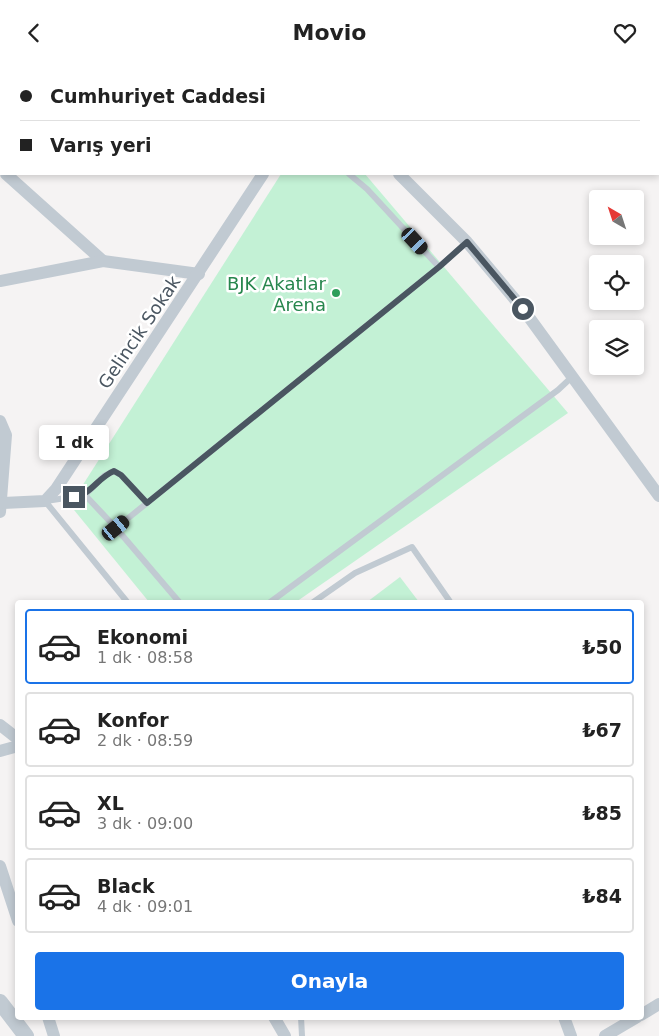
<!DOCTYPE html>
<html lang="tr">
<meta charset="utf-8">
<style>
:root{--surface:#fff;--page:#f6f6f6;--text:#222;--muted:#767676;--line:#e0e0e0;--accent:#1a73e8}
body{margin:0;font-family:"DejaVu Sans",sans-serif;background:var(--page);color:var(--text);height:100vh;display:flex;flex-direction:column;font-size:19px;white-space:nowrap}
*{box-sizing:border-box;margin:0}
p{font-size:16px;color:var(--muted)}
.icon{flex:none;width:28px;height:28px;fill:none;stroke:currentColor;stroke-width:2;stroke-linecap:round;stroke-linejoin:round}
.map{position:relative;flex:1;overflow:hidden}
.details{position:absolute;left:15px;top:535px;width:629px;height:420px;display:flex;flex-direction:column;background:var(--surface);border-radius:5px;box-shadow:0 2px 8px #0003}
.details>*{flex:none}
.guide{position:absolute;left:0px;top:0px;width:660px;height:110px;box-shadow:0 2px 8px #0003;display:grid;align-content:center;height:110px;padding:0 20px;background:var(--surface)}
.needle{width:32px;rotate:321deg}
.controls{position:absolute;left:589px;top:125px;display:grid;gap:10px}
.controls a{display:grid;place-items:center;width:55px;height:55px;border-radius:5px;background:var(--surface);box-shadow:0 2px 8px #0003;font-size:25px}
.end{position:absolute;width:22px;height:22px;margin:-11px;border:6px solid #4a5661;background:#fff;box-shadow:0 0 0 2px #fff}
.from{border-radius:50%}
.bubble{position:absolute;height:35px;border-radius:5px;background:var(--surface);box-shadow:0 2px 8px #0003;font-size:16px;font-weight:800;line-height:35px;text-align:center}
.car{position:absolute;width:15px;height:30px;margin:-15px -8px;border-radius:6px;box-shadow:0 0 4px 1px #0007;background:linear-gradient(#222 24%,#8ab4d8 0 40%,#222 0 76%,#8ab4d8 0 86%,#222 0)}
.guide b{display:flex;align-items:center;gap:18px;height:48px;font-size:19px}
.guide b+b{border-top:1px solid var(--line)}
.guide i{width:12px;height:12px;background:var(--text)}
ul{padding:9px 0 0;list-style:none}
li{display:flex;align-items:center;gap:15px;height:75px;margin:0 10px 8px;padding:0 10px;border:2px solid var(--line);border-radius:5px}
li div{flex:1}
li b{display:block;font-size:19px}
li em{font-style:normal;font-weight:800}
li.selected{border-color:var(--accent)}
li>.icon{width:45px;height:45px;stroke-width:1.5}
.button{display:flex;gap:10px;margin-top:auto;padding:10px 20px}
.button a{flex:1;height:58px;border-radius:5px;background:var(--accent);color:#fff;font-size:20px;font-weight:800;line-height:58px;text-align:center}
header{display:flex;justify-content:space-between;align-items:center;height:65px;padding:0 20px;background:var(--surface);font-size:22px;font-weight:800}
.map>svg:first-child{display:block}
.green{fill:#c3f1d5}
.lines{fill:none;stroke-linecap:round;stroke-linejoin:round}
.service{stroke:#c1cad2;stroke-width:6}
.minor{stroke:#c1cad2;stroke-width:12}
.tertiary{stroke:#c1cad2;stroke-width:16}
.route{stroke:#4a5661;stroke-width:6}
.leisure-dot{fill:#2e9e5b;stroke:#fff;stroke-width:2}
.labels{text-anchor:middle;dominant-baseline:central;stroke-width:5;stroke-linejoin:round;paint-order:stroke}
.leisure-label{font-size:18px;fill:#27864d;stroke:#fff;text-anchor:end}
.street-label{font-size:18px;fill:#4a5661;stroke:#fff}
</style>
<header><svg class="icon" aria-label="back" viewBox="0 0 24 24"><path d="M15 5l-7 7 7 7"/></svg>Movio<svg class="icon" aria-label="heart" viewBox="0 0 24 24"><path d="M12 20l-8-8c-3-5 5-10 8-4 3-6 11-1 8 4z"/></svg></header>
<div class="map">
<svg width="659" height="971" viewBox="0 0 659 971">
<rect width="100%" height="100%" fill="#f5f3f3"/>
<g class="green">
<polygon points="281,109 365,109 568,348 296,537 149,537 70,440"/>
<polygon points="400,512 419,537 367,537"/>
</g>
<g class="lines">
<g class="service">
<polyline points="349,109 367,124 439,202"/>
<polyline points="85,430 104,411 114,406 121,410 147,438"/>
<polyline points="45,436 128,538"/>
<polyline points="46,436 85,430 116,463 180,538"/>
<polyline points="116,463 439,202 467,177"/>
<polyline points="269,538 558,325 573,311"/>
<polyline points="312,538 355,508 412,482 451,538"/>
<polyline points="301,952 302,971"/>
</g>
<g class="minor">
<polyline points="145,0 147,1"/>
<polyline points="283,0 284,1"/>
<polyline points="6,109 103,196"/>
<polyline points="399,109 467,177 523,244 659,431"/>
<polyline points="0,216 103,196 199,209"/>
<polyline points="0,356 6,370 0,447"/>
<polyline points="3,438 45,436 56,424 263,109"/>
<polyline points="0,660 18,674"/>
<polyline points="0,686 18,681"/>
<polyline points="0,801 18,856"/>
<polyline points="641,950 659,939"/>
<polyline points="48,952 54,971"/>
<polyline points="274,952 285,971"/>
<polyline points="564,952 571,971"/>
<polyline points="605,971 637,952"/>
</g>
<polyline class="tertiary" points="0,937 26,971"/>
</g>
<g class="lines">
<path class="route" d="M74,432C92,429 97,413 114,406L121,410L147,438L439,202L467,177L523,244"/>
</g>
<circle class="leisure-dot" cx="336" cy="228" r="5"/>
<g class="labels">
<g class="leisure-label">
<text x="326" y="218">BJK Akatlar<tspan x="326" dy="21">Arena</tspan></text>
</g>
<g class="street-label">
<text transform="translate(139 267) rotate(-56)">Gelincik Sokak</text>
</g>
</g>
</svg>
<div class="controls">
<a><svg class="needle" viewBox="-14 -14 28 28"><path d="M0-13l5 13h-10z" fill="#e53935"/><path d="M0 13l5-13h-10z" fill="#767676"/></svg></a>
<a><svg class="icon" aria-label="locate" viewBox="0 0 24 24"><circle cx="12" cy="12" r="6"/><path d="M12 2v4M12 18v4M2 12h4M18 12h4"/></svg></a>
<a><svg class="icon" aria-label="layers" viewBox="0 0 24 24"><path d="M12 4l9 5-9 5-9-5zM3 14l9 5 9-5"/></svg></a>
</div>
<i class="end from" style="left:523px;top:244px"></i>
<i class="end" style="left:74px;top:432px"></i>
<div class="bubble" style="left:39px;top:360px;width:70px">1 dk</div>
<i class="car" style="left:415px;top:176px;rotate:137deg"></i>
<i class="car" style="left:116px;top:463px;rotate:51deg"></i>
<div class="guide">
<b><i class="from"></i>Cumhuriyet Caddesi</b>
<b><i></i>Varış yeri</b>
</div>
<section class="details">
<ul>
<li class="selected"><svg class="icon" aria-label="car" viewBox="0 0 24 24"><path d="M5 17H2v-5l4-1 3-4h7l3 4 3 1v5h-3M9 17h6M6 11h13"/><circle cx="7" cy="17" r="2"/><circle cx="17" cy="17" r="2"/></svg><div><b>Ekonomi</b><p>1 dk · 08:58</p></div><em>₺50</em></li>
<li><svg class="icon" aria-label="car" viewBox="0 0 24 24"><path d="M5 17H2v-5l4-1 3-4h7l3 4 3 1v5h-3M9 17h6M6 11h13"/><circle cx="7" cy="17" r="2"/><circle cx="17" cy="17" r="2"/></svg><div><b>Konfor</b><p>2 dk · 08:59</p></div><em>₺67</em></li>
<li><svg class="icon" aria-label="car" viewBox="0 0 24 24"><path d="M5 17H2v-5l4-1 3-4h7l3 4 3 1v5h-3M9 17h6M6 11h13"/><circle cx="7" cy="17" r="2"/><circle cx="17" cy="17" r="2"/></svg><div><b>XL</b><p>3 dk · 09:00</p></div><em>₺85</em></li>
<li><svg class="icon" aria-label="car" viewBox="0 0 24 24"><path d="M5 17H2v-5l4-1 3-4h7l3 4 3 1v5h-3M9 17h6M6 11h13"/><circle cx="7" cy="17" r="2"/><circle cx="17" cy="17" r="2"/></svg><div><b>Black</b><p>4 dk · 09:01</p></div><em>₺84</em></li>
</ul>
<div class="button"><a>Onayla</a></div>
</section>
</div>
